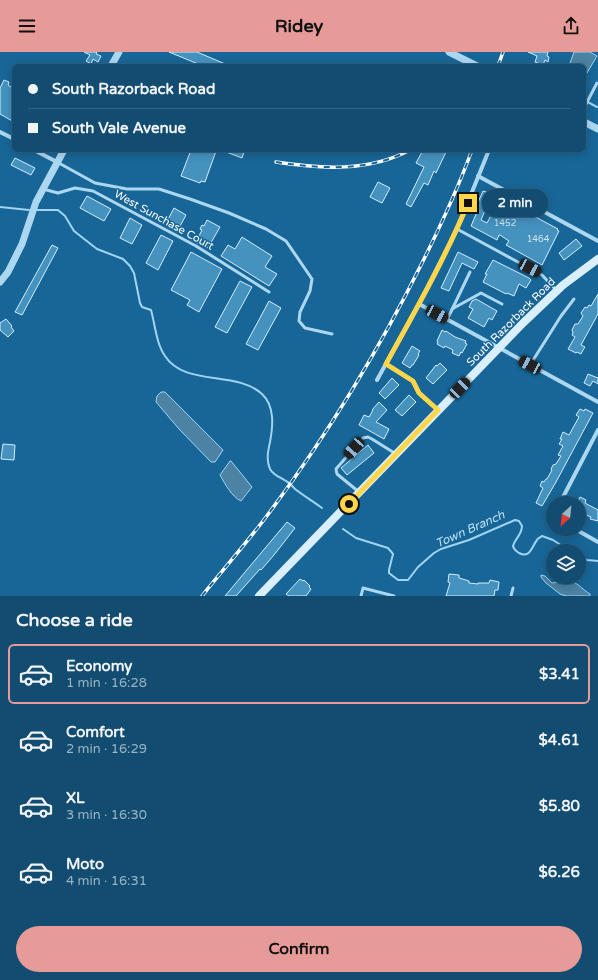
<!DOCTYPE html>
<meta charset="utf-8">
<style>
:root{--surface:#124c71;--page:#1b5376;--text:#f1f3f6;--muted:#9cb4c3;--line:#316384;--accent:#e69b98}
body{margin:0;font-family:"Varela Round",sans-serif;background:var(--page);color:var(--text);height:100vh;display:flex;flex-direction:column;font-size:15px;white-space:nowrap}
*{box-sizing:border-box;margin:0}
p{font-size:13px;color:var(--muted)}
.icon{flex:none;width:22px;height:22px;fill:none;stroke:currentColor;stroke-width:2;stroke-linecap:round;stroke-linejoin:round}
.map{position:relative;height:544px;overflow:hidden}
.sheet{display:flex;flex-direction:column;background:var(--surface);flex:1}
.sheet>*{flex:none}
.hud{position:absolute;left:12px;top:12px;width:574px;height:88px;border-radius:6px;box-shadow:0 2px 10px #0003,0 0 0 1px var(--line);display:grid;align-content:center;height:88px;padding:0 16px;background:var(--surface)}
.needle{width:26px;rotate:207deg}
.controls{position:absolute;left:546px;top:444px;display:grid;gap:8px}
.controls a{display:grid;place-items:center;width:40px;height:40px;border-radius:50%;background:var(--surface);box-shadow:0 2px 10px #0003,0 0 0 1px var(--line);font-size:20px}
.end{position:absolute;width:18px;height:18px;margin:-9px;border:5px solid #ffd54a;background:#111;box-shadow:0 0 0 2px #111}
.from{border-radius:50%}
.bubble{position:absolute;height:28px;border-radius:14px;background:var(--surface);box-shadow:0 2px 10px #0003,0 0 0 1px var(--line);font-size:13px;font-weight:800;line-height:28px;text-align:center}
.car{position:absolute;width:12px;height:24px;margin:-12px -6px;border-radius:5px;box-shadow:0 0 3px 1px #0007;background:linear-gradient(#222 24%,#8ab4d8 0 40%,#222 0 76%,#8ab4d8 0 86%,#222 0)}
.hud b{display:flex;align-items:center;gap:14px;height:38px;font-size:15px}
.hud b+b{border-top:1px solid var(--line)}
.hud i{width:10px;height:10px;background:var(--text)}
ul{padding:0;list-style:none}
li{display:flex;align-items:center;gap:12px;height:60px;margin:0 8px 6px;padding:0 8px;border:2px solid transparent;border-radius:6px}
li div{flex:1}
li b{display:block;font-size:15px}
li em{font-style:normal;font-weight:800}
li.current{border-color:var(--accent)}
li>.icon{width:36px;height:36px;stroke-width:1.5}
h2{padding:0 16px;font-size:18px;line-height:48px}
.primary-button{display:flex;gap:8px;margin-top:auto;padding:8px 16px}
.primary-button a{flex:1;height:46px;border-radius:24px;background:var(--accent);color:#111;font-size:16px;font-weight:800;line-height:46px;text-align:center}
header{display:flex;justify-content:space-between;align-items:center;height:52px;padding:0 16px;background:var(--accent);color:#111;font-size:18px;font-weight:800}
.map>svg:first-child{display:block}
.water{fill:#4c82a3;stroke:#9fd5f3}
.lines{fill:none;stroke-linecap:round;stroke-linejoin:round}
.stream{stroke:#9fd5f3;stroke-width:2}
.building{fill:#4592bf;stroke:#d3edfc}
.service{stroke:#acd7f1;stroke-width:3}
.minor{stroke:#acd7f1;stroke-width:4}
.tertiary{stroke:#acd7f1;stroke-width:7}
.secondary{stroke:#daeffc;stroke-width:8}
.rail-casing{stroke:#fff;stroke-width:3.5}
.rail{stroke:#186697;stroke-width:2;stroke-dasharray:6;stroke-linecap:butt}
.route{stroke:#ffd54a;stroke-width:5}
.labels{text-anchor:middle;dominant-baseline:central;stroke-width:3;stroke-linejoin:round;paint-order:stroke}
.number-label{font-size:9px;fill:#d0e4ef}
.street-label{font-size:11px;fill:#fff;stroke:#186697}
.water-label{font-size:12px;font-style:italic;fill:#bce2f7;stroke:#186697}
</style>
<header><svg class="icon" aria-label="menu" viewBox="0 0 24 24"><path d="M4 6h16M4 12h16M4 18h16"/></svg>Ridey<svg class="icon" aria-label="share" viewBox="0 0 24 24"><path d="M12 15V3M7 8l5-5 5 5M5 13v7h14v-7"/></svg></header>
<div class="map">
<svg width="598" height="544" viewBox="0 0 598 544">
<rect width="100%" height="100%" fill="#186697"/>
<g class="water">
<polygon points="574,0 590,0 597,4 584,26 584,14 569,14"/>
<polygon points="161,340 165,340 223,398 215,410 211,410 179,377 156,350 157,344"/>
<path d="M230,409H231L252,435L241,449C232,445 225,432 220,423Z"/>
<path d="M541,523L545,524L552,531C558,531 563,528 568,528C576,529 583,538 590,542V544H566L560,542L546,531L541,525Z"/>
</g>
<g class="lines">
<g class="stream">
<polyline points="584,48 597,55"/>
<polyline points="0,155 29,158"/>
<path d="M37,158H58L65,164L74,179L88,190L97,197L123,207L130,214L134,221L140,251L142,255L151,258C155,272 156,291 165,304C185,335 236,318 262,342C275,354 273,374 270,390C268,399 266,408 270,417C274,424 280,425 286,429C290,431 292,434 295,437C304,444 314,450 322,456"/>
<path d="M343,477L356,486L388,496L393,502L389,518V521L398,528H408L418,515L434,501L441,497L469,488L515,468L519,469L522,474C522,483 515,486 513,494C514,498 516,499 519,501C530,507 532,494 537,488C537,487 541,485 542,484L553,488L570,499"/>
<polyline points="579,504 587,508 598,509"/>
</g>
</g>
<g class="building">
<polygon points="84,0 97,0 96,2 101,4 98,10 93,7 91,12 86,9 90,3"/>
<polygon points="169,0 197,0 230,14 203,14"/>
<polygon points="528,0 548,0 547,4 549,5 548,10 545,8 543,13 535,10 537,4"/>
<polygon points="4,28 9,30 8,33 14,37 14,70 0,62 0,36"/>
<polygon points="191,98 212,98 216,99 205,130 201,129 200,131 181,124"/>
<polygon points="221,98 238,98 244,100 242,106"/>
<polygon points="423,98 447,98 436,121 434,119 428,133 424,131 411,155 406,152 424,115 416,111"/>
<polygon points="15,106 35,116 31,123 11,113"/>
<polygon points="378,130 390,136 382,151 370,145"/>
<polygon points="483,139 492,142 481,168 487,171 500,146 558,177 557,178 559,179 542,213 506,193 509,189 500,183 499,183 497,188 471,174 477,160 475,160 475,157"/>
<polygon points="87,144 111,157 104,169 80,156"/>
<polygon points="174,156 186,163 177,180 165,173"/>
<polygon points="130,166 142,173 132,192 120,186"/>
<polygon points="207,168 220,175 208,196 196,190 202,178 200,177 202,173 204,174"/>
<polygon points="161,183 173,189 158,218 146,211"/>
<polygon points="242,185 272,204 265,215 277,222 269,234 221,204 228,193 235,197"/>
<polygon points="576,187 582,194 564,208 559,201"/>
<polygon points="52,193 58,196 22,263 15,260"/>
<polygon points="191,200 222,217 199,260 187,253 190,248 171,238"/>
<polygon points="458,200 478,210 474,217 462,211 449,239 441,236"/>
<polygon points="493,208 529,226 531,228 526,236 519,232 514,244 507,241 506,242 483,230 487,222 485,222"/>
<polygon points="240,229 252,235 227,281 215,275"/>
<polygon points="598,242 598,262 581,293 585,295 583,298 581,302 577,300 576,301 568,297 575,285 572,283 573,281 572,278 575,272 578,272 583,264 581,261 585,255 587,256 589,253 591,254"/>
<polygon points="476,247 497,259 492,268 489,266 484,275 468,266 473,257 469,255 472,249"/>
<polygon points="269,249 281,256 258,298 246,292"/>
<polygon points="6,267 12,274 11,275 14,279 8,285 0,278 0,271"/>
<polygon points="442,278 445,280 446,279 455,285 466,289 465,291 467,292 462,301 461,300 459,304 452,301 453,298 445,294 444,296 437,292 438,290 437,289"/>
<polygon points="412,294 420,299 418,302 419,303 413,313 412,313 410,316 402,311"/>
<polygon points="440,311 447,318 433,332 426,326 436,313 437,314"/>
<polygon points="588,322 598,326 598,332 593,329 590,334 584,331"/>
<polygon points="392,326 399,333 385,347 379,341"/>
<polygon points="409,343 416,350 402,364 395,358"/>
<polygon points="379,350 387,358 376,370 389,377 384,387 359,373 364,363 369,365 373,358 372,358"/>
<polygon points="580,357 584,359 585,357 593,361 556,430 542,454 536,451 543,436 540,434 542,429 544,430 546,427 547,427 552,418 551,417 553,413 556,412 561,404 558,403 563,394 559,392 562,387 560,387 563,380 569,383 579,365 576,363"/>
<polygon points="3,392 15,393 14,408 1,407"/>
<polygon points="368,393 374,401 347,423 341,416"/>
<polygon points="580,445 586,448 585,451 598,458 598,469 590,467 591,465 579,460 579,451 577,451"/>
<polygon points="287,470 295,476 274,503 261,518 260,517 236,544 225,544"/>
<polygon points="449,522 459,523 459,526 469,529 469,531 478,532 478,531 489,531 490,528 499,530 498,538 495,538 494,544 446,544 450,531 448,530"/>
<polygon points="300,527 303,529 304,528 310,534 309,535 311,537 306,544 289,544 286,542"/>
</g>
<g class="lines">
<g class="service">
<polyline points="584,56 597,31"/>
<polyline points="57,110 95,131 127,137 159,137 190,147 229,161 266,177 286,189 312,227 310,239 300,260 299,269 305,276 332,282"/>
<polyline points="43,137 58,141 75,136 93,139 196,194 269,240"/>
<polyline points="457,177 542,223 557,239"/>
<polyline points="452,257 481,241 502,252"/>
<polyline points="447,268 470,220"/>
<polyline points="386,312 413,329 419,341 438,359"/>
<polyline points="530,313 561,264 574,247"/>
<polyline points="359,440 337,422 336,417 363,386 368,385 372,387 396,402"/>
<polyline points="361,544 363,536 394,544"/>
<polyline points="511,544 513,536"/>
</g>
<g class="minor">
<polyline points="0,80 14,87"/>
<polyline points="34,98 57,110"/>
<polyline points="478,124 598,189"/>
<polyline points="419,252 598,350"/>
<polyline points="377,328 419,252 457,177 489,98"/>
<polyline points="560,451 598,378"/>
<polyline points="575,477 598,490"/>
</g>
<g class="tertiary">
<polyline points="449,0 477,14"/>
<polyline points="111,14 119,0"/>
<polyline points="584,70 598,77"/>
<polyline points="0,230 8,220 22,192 36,150 64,98"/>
</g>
<polyline class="secondary" points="259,544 523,271 563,233 598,207"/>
<g class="rail-casing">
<g id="rail">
<polyline points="498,14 503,0"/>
<path d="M276,110C321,117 369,120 410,98"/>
<path d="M202,544C222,519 243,495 263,469C325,387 378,300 423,209C441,173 458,136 472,98"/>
</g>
</g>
<use href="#rail" class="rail"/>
</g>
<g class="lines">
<path class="route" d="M349,452L438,358L419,341L413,329L386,312C415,259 445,207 468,151"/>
</g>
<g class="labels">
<g class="number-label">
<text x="505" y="171">1452</text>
<text x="538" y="187">1464</text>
</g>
<g class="street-label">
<text transform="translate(164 168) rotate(29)">West Sunchase Court</text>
<text transform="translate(511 270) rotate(-45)">South Razorback Road</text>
</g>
<g class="water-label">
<text transform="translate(470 477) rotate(-24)">Town Branch</text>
</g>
</g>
</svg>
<div class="controls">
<a><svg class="needle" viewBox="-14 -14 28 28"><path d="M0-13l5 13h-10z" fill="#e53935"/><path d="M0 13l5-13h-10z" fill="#9cb4c3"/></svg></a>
<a><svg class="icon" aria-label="layers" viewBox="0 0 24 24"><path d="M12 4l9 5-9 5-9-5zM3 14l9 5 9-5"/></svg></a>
</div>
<i class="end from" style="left:349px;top:452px"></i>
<i class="end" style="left:468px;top:151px"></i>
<div class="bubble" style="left:482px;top:137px;width:66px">2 min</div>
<i class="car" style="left:530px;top:216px;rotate:118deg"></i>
<i class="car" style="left:437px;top:262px;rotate:118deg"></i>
<i class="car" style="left:530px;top:313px;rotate:298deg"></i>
<i class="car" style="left:460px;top:336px;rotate:44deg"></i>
<i class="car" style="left:354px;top:396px;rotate:221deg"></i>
<div class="hud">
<b><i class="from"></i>South Razorback Road</b>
<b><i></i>South Vale Avenue</b>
</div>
</div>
<section class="sheet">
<h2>Choose a ride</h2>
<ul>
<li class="current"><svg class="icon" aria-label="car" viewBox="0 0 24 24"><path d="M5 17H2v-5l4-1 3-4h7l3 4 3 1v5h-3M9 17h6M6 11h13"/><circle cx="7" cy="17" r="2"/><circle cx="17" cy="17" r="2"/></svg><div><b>Economy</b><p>1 min · 16:28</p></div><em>$3.41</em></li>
<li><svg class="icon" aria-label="car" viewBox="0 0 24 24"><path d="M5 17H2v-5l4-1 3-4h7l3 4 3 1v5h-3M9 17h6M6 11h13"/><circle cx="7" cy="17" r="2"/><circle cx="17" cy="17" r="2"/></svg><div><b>Comfort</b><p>2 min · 16:29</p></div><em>$4.61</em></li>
<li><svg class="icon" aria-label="car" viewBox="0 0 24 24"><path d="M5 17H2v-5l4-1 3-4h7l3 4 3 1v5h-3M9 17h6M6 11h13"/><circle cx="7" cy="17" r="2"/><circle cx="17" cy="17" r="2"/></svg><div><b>XL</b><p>3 min · 16:30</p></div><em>$5.80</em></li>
<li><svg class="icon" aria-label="car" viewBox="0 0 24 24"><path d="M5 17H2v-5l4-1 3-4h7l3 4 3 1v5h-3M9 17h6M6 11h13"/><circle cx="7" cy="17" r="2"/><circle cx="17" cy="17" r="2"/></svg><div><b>Moto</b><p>4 min · 16:31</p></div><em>$6.26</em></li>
</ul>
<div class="primary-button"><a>Confirm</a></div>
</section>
